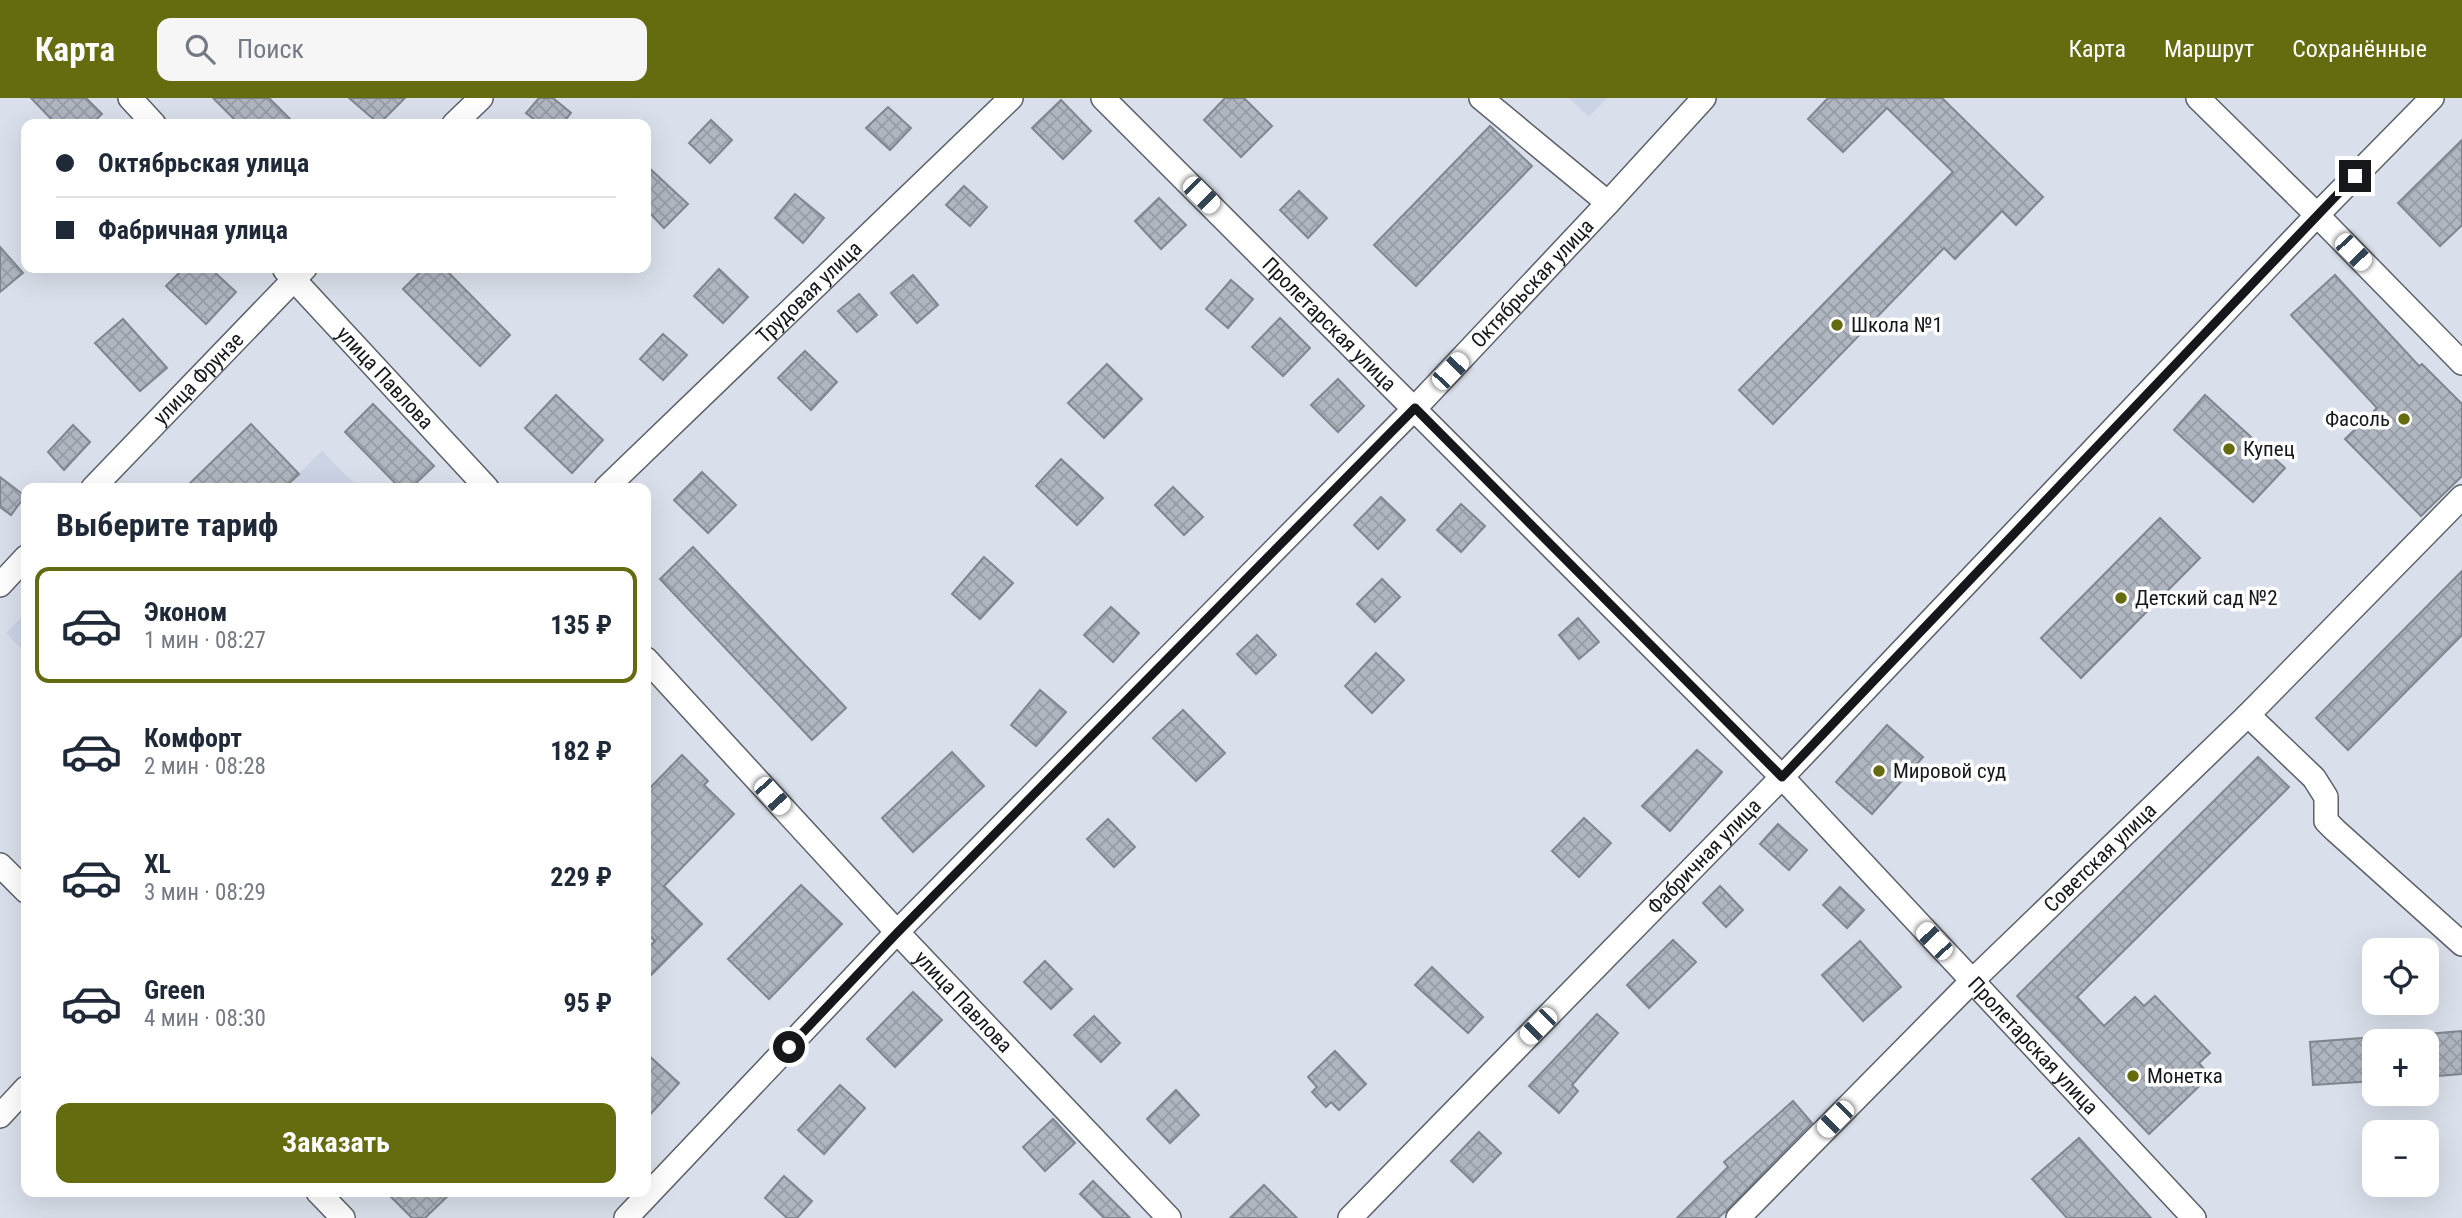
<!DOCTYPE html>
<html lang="ru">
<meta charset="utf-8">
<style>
:root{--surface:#fff;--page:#f6f6f7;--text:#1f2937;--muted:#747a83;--line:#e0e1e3;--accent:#656b0f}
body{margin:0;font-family:"Roboto Condensed",sans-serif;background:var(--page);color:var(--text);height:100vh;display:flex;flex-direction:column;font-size:26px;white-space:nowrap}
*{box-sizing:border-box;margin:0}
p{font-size:23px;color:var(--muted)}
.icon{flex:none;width:38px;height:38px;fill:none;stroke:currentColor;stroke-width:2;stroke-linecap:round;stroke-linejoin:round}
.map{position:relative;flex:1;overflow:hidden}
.sheet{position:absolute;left:21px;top:385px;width:630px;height:714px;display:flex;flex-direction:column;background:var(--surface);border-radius:14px;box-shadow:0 7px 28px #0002}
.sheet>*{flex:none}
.top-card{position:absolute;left:21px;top:21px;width:630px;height:154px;border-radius:14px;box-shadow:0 7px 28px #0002;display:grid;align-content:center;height:154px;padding:0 35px;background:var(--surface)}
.buttons{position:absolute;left:2362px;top:840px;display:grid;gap:14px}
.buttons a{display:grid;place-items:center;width:77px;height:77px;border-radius:14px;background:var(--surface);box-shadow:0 7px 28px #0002;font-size:35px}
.end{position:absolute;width:32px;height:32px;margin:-16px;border:9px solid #15171b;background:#fff;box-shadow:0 0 0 4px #fff}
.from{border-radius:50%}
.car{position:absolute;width:21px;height:42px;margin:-21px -10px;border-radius:9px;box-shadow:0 0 5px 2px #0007;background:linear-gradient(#fff 24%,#345 0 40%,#fff 0 76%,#345 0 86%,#fff 0)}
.top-card b{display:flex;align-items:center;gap:24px;height:66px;font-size:26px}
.top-card b+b{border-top:2px solid var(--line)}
.top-card i{width:18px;height:18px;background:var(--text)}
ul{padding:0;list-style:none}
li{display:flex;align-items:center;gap:21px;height:116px;margin:0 14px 10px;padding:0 21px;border:4px solid transparent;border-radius:14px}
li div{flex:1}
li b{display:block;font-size:26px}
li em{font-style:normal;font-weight:700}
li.on{border-color:var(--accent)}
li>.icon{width:63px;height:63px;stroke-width:1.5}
h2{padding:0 35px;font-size:32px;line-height:84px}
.action{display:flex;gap:14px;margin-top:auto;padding:14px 35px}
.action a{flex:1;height:80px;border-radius:14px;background:var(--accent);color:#fff;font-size:28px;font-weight:700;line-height:80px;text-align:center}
header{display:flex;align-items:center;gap:42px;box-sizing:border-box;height:98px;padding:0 35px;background:var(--accent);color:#fff}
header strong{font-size:33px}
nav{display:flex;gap:38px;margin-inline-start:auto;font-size:24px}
.search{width:490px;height:63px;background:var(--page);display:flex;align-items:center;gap:18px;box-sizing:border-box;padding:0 24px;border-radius:14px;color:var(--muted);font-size:26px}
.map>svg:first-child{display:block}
.built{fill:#cbd4e5}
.building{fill:url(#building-cross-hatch);stroke:#80868f;stroke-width:2}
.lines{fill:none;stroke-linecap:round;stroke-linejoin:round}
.minor-casing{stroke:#5b6069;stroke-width:26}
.minor{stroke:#fff;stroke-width:23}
.route{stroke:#15171b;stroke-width:9}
.poi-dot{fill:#656b0f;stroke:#fff;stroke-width:2.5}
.labels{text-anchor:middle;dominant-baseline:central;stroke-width:7;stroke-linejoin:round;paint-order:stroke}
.street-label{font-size:21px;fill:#15171b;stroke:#fff}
.poi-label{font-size:21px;fill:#15171b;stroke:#fff;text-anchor:start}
</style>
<header>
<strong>Карта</strong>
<div class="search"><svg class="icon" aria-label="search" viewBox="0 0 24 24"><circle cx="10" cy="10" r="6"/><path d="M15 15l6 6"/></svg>Поиск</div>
<nav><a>Карта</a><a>Маршрут</a><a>Сохранённые</a></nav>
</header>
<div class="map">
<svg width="2462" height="1120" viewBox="0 0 2462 1120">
<defs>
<pattern id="building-cross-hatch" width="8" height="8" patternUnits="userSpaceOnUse" patternTransform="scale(1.75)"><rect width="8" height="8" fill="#b0b6c0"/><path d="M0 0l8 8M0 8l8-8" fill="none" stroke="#969ca4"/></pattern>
</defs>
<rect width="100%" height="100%" fill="#dae0eb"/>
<g class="built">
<polygon points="1569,0 1607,0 1589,19"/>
<polygon points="322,353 359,390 284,390"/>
<polygon points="26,515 26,556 6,535"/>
</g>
<g class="building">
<polygon points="31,0 86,0 102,16 91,26 56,26"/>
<polygon points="213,0 269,0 295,26 239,26"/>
<polygon points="349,0 405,0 379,26"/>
<polygon points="539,0 553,0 571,15 562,26 540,26 526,15"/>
<polygon points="1225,0 1244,0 1272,28 1241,59 1204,22"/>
<polygon points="1828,0 1942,0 2043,99 2016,127 2002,113 1955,161 1944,150 1773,326 1739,292 1953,74 1887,10 1843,54 1808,21"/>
<polygon points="1061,2 1091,33 1063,61 1032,30"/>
<polygon points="888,9 911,30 890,52 866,30"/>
<polygon points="711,22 732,42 710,65 689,45"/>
<polygon points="1490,28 1532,68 1416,188 1374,147"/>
<polygon points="2462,42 2462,127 2440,148 2398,105"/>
<polygon points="646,67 688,106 664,130 646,111"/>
<polygon points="964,88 987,109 970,128 946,107"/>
<polygon points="1299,93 1327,120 1308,140 1280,112"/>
<polygon points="795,96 824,120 803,145 775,120"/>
<polygon points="1159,100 1186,127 1161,151 1135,123"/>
<polygon points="0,149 23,175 0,194"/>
<polygon points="184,170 210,170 236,194 206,226 166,188"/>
<polygon points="424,170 444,170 510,237 480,268 403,191"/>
<polygon points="719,171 748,199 723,225 694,198"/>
<polygon points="913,177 938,207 917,225 891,195"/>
<polygon points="2335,177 2419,268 2422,266 2462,306 2462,378 2421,418 2345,341 2377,310 2291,217"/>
<polygon points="1231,182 1253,201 1228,230 1206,211"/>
<polygon points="859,196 877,217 857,234 838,213"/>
<polygon points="1280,220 1310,250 1283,278 1252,249"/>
<polygon points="123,221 167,270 140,293 95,245"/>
<polygon points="663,236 687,257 663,282 640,261"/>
<polygon points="805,253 837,284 811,312 778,280"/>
<polygon points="1107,266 1142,301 1104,340 1068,305"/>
<polygon points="1338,281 1364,308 1338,334 1311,307"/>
<polygon points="556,297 603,342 572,375 525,330"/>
<polygon points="2205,297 2285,370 2253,404 2174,332"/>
<polygon points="373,306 434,368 411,390 400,390 345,334"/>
<polygon points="251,326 299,376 284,390 185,390"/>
<polygon points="73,327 90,344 64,372 48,354"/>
<polygon points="1061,361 1103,400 1077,427 1036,388"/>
<polygon points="702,374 736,407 708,435 674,402"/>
<polygon points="0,379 25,398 11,417 0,409"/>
<polygon points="1173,389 1203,419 1184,437 1155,407"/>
<polygon points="1381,399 1405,422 1378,451 1354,427"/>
<polygon points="1461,406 1485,428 1461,454 1437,432"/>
<polygon points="2160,420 2200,460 2081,580 2041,540"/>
<polygon points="693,449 846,610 812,642 660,481"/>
<polygon points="984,459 1013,485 980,521 952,496"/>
<polygon points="2462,473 2462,537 2348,652 2316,620"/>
<polygon points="1382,481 1400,499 1375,524 1357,506"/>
<polygon points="1111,509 1139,535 1113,564 1084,537"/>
<polygon points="1578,520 1599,544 1579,561 1559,537"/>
<polygon points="1257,537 1276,557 1256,576 1237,556"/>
<polygon points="1376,555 1404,582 1372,615 1345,588"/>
<polygon points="1040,592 1066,614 1036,648 1011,627"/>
<polygon points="1183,612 1225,655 1196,683 1153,640"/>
<polygon points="1887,627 1923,659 1872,716 1836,684"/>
<polygon points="1697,652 1722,674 1670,733 1642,708"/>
<polygon points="952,654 984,688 913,754 882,720"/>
<polygon points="682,657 708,683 704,687 734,716 664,788 702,826 646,882 646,852 655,843 646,834 646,694"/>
<polygon points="2258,659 2289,689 2077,899 2104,928 2135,899 2144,908 2155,898 2210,955 2199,965 2210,978 2149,1036 2017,898"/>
<polygon points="1584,720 1611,745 1579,779 1552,753"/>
<polygon points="1108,721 1135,749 1114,769 1087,741"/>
<polygon points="1778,726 1807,752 1789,772 1760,746"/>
<polygon points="801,787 842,826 769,901 728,861"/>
<polygon points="1720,788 1743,812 1726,829 1703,805"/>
<polygon points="1840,789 1864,812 1847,830 1823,807"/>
<polygon points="1673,842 1696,864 1649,910 1627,887"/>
<polygon points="1860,843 1901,889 1863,923 1822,877"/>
<polygon points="1045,863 1072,891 1051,911 1024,884"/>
<polygon points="1432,869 1483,919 1468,935 1415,887"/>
<polygon points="913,894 942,922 895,969 867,941"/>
<polygon points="1597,916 1618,935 1572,987 1578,993 1559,1015 1529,988"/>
<polygon points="1094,918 1120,945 1101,964 1074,937"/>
<polygon points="2462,933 2462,976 2427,979 2427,936"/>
<polygon points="2375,939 2375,983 2313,987 2310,944"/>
<polygon points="1335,953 1366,986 1339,1012 1331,1004 1326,1009 1312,994 1317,989 1308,979"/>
<polygon points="646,955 679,985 646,1021"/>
<polygon points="840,987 865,1010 824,1056 798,1032"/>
<polygon points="1176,992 1199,1017 1170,1045 1147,1021"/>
<polygon points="1793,1003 1812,1025 1727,1112 1718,1120 1677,1120 1728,1069 1724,1064"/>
<polygon points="1053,1021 1075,1045 1045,1073 1023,1049"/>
<polygon points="1479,1034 1501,1055 1473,1084 1451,1063"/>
<polygon points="2079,1040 2151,1120 2067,1120 2032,1081"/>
<polygon points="784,1078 812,1103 797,1120 787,1120 765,1100"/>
<polygon points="1093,1083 1130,1120 1104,1120 1080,1096"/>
<polygon points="1264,1087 1297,1120 1230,1120"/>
<polygon points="386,1094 452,1094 425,1120 412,1120"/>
</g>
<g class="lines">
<g class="minor-casing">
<g id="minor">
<polyline points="130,0 154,26"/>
<path id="s1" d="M1103,0L1782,679L2194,1120"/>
<polyline points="1481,0 1608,105"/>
<polyline points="2198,0 2317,117 2462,265"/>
<polyline points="454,26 481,0"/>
<path id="s2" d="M285,172L487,390"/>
<path id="s3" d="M93,390L305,170"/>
<path id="s4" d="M606,390L1011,0"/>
<polyline points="0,487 26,459"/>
<path id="s5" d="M646,561L897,834L1169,1120"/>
<polyline points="2248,617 2314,680 2326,699 2326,723 2335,732 2462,846"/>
<polyline points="0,767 26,793"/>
<polyline points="0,1018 26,990"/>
<polyline points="318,1094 343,1120"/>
<path id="s6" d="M626,1120L897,834L1415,310L1608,105L1704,0"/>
<path id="s7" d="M1350,1120L1782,679L2317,117L2432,0"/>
<path id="s8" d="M1738,1120L1972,883L2248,617L2462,399"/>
</g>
</g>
<use href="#minor" class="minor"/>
</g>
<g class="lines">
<polyline class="route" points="789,949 897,835 1415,310 1782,679 2355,78"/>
</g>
<g class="poi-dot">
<circle cx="1837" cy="227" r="7"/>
<circle cx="2404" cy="321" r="7"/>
<circle cx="2229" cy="351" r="7"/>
<circle cx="2121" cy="500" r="7"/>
<circle cx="1879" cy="673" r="7"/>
<circle cx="2133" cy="978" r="7"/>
</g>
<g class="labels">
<g class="street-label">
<text stroke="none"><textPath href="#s6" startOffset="1302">Октябрьская улица</textPath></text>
<text stroke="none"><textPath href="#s4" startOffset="282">Трудовая улица</textPath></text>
<text stroke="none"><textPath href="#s1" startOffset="320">Пролетарская улица</textPath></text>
<text stroke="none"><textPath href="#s3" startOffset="152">улица Фрунзе</textPath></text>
<text stroke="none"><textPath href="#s2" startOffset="147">улица Павлова</textPath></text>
<text stroke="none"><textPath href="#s7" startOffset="506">Фабричная улица</textPath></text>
<text stroke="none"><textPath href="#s8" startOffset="511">Советская улица</textPath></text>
<text stroke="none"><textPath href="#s5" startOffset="467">улица Павлова</textPath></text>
<text stroke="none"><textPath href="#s1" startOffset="1328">Пролетарская улица</textPath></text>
</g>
<g class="poi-label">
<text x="1851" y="227">Школа №1</text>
<text x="2390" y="321" text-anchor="end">Фасоль</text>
<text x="2243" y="351">Купец</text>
<text x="2135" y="500">Детский сад №2</text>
<text x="1893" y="673">Мировой суд</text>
<text x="2147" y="978">Монетка</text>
</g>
</g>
</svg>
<div class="buttons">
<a><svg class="icon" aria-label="locate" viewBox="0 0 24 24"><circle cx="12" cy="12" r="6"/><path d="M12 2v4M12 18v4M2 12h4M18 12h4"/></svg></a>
<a>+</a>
<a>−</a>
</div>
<i class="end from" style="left:789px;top:949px"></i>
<i class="end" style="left:2355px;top:78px"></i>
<i class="car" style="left:1201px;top:97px;rotate:135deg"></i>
<i class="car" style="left:2353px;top:154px;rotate:136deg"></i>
<i class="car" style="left:1450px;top:273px;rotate:44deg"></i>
<i class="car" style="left:772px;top:698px;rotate:138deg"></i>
<i class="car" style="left:1934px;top:843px;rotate:317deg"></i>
<i class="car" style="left:1538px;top:928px;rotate:225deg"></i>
<i class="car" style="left:1835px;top:1021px;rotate:225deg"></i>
<div class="top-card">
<b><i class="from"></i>Октябрьская улица</b>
<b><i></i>Фабричная улица</b>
</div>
<section class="sheet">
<h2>Выберите тариф</h2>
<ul>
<li class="on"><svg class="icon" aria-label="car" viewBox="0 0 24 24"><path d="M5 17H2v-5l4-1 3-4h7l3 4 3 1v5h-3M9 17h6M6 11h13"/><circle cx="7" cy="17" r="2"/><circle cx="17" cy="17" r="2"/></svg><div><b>Эконом</b><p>1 мин · 08:27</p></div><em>135 ₽</em></li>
<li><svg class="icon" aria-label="car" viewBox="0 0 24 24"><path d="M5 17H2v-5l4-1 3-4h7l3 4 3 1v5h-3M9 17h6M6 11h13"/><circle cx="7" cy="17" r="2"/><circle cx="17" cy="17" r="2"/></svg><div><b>Комфорт</b><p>2 мин · 08:28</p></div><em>182 ₽</em></li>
<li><svg class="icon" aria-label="car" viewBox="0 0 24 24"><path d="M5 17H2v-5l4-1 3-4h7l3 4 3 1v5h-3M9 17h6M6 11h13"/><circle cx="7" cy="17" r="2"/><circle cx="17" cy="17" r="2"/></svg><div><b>XL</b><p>3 мин · 08:29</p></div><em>229 ₽</em></li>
<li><svg class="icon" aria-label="car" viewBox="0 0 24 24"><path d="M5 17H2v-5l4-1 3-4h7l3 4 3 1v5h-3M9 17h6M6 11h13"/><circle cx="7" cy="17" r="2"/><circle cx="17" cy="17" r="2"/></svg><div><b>Green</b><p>4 мин · 08:30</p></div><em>95 ₽</em></li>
</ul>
<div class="action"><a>Заказать</a></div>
</section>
</div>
